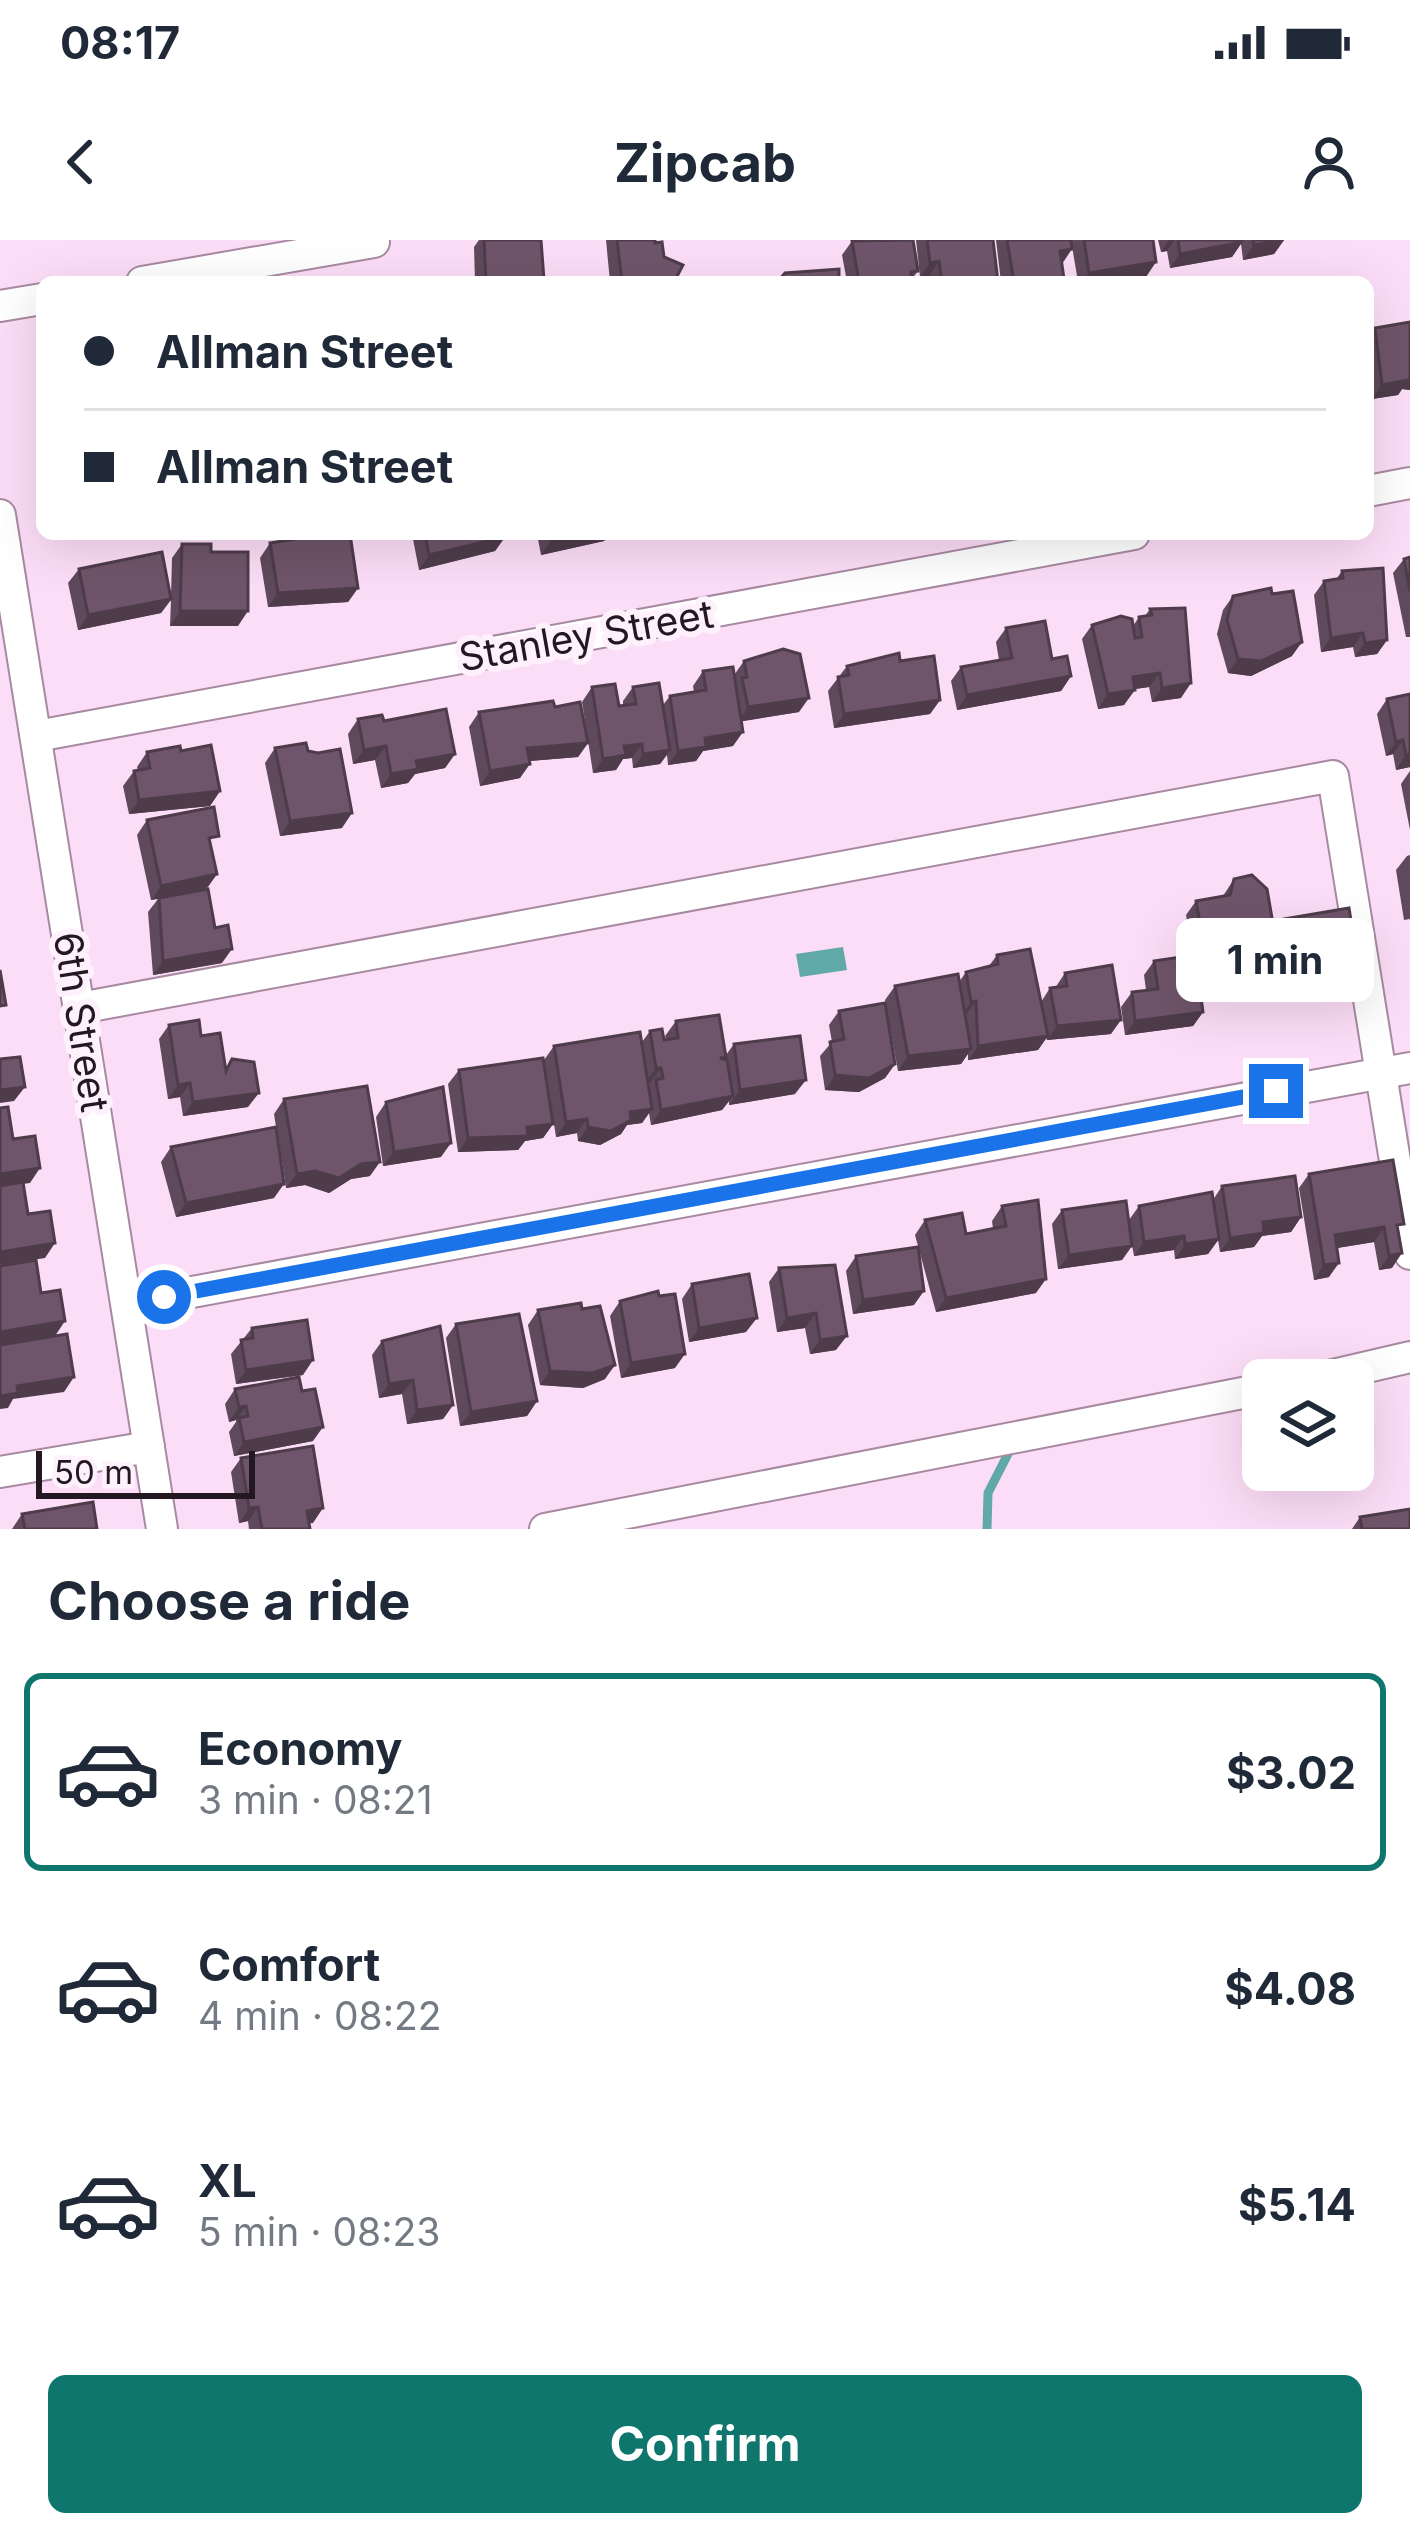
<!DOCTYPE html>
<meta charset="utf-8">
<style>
:root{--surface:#fff;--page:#f2f2f3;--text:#1f2937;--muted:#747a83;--line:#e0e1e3;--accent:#0f766e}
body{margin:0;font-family:Inter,sans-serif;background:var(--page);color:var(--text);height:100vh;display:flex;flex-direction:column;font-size:45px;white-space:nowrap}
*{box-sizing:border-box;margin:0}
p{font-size:39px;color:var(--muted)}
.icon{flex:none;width:66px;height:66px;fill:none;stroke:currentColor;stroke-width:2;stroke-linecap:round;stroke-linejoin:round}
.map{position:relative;height:1289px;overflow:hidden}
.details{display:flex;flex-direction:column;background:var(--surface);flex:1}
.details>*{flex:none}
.banner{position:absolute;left:36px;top:36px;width:1338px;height:264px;border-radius:18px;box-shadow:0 12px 48px #0002;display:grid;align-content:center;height:264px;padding:0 48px;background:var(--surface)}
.tools{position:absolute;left:1242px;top:1119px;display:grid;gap:24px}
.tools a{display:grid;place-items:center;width:132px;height:132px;border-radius:18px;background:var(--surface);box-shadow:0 12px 48px #0002;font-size:60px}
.scale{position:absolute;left:36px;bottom:30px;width:219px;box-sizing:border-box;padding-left:12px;border:6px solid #231821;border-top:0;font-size:33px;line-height:42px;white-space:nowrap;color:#231821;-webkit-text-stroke:9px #fef1fb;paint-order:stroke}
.end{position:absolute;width:54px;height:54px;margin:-27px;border:15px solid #1a73e8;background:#fff;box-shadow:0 0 0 6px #fff}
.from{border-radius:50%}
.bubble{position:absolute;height:84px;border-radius:18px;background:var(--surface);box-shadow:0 12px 48px #0002;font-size:39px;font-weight:700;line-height:84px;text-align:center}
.banner b{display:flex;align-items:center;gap:42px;height:114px;font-size:45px}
.banner b+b{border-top:3px solid var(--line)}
.banner i{width:30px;height:30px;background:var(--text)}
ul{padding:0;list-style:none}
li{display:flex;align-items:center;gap:36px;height:198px;margin:0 24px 18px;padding:0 24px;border:6px solid transparent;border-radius:18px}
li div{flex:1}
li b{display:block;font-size:45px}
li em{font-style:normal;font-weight:700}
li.selected{border-color:var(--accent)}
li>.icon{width:108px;height:108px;stroke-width:1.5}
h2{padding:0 48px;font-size:54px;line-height:144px}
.primary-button{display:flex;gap:24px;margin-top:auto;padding:24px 48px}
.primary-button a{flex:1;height:138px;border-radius:18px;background:var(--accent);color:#fff;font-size:48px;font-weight:700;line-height:138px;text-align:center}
.status{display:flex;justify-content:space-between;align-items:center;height:84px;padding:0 60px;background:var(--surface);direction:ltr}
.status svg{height:33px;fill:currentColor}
header{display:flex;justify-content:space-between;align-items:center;height:156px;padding:0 48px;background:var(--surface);font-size:54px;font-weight:700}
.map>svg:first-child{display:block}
.water{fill:#60a9a8}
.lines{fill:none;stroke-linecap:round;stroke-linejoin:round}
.stream{stroke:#60a9a8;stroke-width:9}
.minor-casing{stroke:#a78aa2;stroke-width:34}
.minor{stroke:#fff;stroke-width:30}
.wall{fill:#5f495c}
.shaded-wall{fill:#4e3c4b}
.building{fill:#6f556b;stroke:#4e3c4b;stroke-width:3}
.route{stroke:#1a73e8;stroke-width:15}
.labels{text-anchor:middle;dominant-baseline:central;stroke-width:12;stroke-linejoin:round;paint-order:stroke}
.street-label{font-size:39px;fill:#231821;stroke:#fef1fb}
</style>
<div class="status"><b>08:17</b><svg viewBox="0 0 49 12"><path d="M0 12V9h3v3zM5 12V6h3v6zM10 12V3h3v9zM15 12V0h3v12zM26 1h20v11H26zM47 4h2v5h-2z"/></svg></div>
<header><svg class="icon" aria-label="back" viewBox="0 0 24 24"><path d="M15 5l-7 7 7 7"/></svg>Zipcab<svg class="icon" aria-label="person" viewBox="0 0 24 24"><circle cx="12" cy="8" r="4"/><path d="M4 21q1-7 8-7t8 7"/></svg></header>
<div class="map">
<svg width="1410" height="1289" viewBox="0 0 1410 1289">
<rect width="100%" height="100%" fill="#fcddf7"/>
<polygon class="water" points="843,707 847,730 800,737 796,714"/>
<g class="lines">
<polyline class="stream" points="987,1289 988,1253 1011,1208"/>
<g class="minor-casing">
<g id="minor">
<polyline points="142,42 374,2"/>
<polyline points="0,66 42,59"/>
<polyline points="1368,251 1410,243"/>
<polyline points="0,275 162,1289"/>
<polyline points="37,496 1134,294"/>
<polyline points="80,768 1333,536 1410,1014"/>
<polyline points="127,1064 1410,828"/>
<polyline points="1311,1140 1410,1117"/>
<polyline points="0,1232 149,1207"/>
<polyline points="545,1289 1263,1149"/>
</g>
</g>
<use href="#minor" class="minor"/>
</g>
<g class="wall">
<polygon points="479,0 541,0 544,40 575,42 475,42 474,7"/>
<polygon points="606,0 655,0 664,17 674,42 610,42"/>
<polygon points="916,0 993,0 998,42 930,42 929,36 920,37"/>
<polygon points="1071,0 1062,24 1062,42 1001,42 996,0"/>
<polygon points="1071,0 1153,0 1146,37 1113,42 1078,42"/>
<polygon points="1158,0 1284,0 1274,14 1243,20 1241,4 1232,17 1170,28 1167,11 1161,12"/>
<polygon points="852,1 918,31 912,39 912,42 847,42 842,15"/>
<polygon points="1410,82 1410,150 1402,149 1398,155 1372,159 1368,130 1368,97 1375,88"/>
<polygon points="412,294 504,294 505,297 495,311 419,330"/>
<polygon points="537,294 609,294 604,301 541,315"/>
<polygon points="270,303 358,348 348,362 268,367 260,318"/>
<polygon points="182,304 211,312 238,386 170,386 171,360 161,373 78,390 68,343 79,329 171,355 172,318"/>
<polygon points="1410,317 1410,397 1406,397 1393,333 1404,319"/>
<polygon points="1342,331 1387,400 1377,414 1355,417 1353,407 1321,412 1314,355 1324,341 1337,338"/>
<polygon points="1233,356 1292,416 1251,436 1228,433 1217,394 1223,370"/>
<polygon points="1150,369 1181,458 1152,462 1149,447 1134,449 1124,465 1098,469 1082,399 1092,385 1133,386 1139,377 1145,376"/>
<polygon points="1006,388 1052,419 1071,436 1061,451 957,470 951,441 961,427 999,420 996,402"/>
<polygon points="744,421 799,472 741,481 733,506 703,511 696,521 668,525 667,515 660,524 633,528 632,518 623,519 616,530 593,533 582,462 592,447 619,466 623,466 623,461 633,447 663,465 670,456 694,452 693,446 703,431 734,435"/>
<polygon points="847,426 940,460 930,474 834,488 828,451"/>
<polygon points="1410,454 1410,527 1396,530 1393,514 1386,516 1377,474 1387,459"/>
<polygon points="479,472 588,503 578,517 530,521 520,538 480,546 469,487"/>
<polygon points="358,479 384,481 455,514 445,528 415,534 408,543 381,548 375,520 353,524 348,494"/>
<polygon points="275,508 308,511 342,588 280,596 265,523"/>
<polygon points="181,511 220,551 210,566 129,574 123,546 134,531 138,531 137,527 147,512"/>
<polygon points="1410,531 1410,590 1401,544"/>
<polygon points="147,580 211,607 217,634 207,648 173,655 222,723 153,735 148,672 158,659 151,660 137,595"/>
<polygon points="1410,615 1410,679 1404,680 1396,630 1407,616"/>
<polygon points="1234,639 1275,693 1284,679 1356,712 1346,726 1283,743 1278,714 1268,728 1228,735 1226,722 1197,730 1203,772 1193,786 1125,795 1121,767 1132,752 1146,750 1144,735 1154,721 1193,715 1186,675 1196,661 1223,656"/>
<polygon points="997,715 1041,762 1050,748 1055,748 1065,733 1111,794 1047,800 1046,798 1038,810 968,820 968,814 961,824 898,831 885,760 895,746 959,742 966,732 989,726"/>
<polygon points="839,771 895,824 885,838 859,852 825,850 820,816 832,802 829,785"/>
<polygon points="676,781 726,815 734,804 795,854 729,865 729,861 722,870 651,885 649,873 642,883 627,885 621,894 600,905 578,901 577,893 556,897 544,820 554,806 642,802 650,791 666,800 665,796"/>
<polygon points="169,785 201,796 226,828 232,819 248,867 183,876 180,857 168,859 159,799"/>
<polygon points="459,830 553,884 543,898 525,901 518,910 458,912 448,844"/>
<polygon points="284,859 370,936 351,939 329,953 305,945 286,948 277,888 274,958 176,977 161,922 171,907 276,887 274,874"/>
<polygon points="386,862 441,917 383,926 376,877"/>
<polygon points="1309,934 1398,992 1392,1028 1379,1030 1374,1002 1337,1008 1329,1037 1314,1040 1299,948"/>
<polygon points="1222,946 1301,977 1291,992 1262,996 1254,1007 1220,1012 1218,1000 1208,1014 1175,1019 1174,1010 1134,1016 1132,1005 1122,1020 1058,1029 1052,984 1062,970 1129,980 1139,966 1213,960"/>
<polygon points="1002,966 1036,1053 936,1072 915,995 925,980 966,994 993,989 992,981"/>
<polygon points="856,1016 914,1065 853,1074 846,1031"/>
<polygon points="835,1025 836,1110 810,1114 805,1088 777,1092 769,1042 779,1028"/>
<polygon points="692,1044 746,1092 689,1102 682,1059"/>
<polygon points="620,1061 675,1128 621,1138 610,1076"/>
<polygon points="538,1070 605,1139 583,1148 540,1145 528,1085"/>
<polygon points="456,1084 537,1161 527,1176 460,1186 446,1098"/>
<polygon points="252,1088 303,1135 236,1144 231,1114"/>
<polygon points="382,1101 453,1165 443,1179 407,1184 402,1154 379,1158 372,1115"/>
<polygon points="235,1149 313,1201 234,1216 229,1192 236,1182 236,1180 229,1182 225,1164"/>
<polygon points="241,1218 313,1283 309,1283 310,1289 249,1289 248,1281 239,1283 231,1232"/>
<polygon points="22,1274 97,1289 12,1289"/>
<polygon points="1360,1277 1410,1289 1352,1289"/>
</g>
<g class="shaded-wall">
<polygon points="1169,0 1175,0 1167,11 1161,12"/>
<polygon points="1284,0 1274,14 1243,20 1254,5"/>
<polygon points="1242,2 1232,17 1170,28 1180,14"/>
<polygon points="1072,9 1062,24 1060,11"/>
<polygon points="939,21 929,36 920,37 930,23"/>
<polygon points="1156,22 1146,37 1113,42 1083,42 1089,33"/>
<polygon points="1410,137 1410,150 1402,149 1398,155 1372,159 1382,145"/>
<polygon points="580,294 609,294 604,301 541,315 551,300"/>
<polygon points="505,297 495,311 419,330 429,315"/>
<polygon points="358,348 348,362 268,367 278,353"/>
<polygon points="171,359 161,373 78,390 88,375"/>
<polygon points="180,371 248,371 238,386 170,386"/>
<polygon points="1363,393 1353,407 1321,412 1331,398"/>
<polygon points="1387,400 1377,414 1355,417 1365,403"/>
<polygon points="1302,402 1292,416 1251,436 1228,433 1238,419"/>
<polygon points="1160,433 1149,447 1122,451 1133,437"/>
<polygon points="1071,436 1061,451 957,470 967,455"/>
<polygon points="1191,443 1181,458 1152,462 1162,448"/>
<polygon points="1135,450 1124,465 1098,469 1108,454"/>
<polygon points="809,458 799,472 738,482 748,467"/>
<polygon points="940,460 930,474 834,488 844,474"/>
<polygon points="743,492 733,506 703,511 696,521 668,525 678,511 705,498"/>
<polygon points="1403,500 1393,514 1386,516 1396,502"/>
<polygon points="588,503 578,517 517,522 527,508"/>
<polygon points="642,504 632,518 623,519 616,530 593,533 603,519 624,506"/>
<polygon points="386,506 375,520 353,524 364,510"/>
<polygon points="670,510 660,524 633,528 643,514"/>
<polygon points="455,514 445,528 415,534 408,543 381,548 391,534 416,521"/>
<polygon points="1406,515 1410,515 1410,527 1396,530"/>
<polygon points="530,524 520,538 480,546 490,531"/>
<polygon points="220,551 210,566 129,574 139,560"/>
<polygon points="352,573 342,588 280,596 290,581"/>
<polygon points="217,634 207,648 151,660 161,646"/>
<polygon points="1236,708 1226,722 1196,730 1206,716"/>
<polygon points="232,709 222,723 153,735 163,721"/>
<polygon points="1356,712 1346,726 1283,743 1293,729"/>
<polygon points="1278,713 1268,728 1228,735 1238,720"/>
<polygon points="976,761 966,775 961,776 971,762"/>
<polygon points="1203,772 1193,786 1125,795 1135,781"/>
<polygon points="1121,780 1111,794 1047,800 1057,786"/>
<polygon points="1048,796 1038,810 968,820 978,806"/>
<polygon points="971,809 961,824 898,831 908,816"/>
<polygon points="895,824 885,838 859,852 825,850 835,835"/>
<polygon points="656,828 661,828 651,842 645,843"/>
<polygon points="806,840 795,854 729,865 740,850"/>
<polygon points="190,843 180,857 168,859 178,845"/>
<polygon points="25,847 14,861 0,863 0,850"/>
<polygon points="259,853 248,867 183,876 193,862"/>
<polygon points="733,856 722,870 651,885 661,870"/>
<polygon points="652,869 642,883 627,885 621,894 600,905 578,901 588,887 630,872"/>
<polygon points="587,879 577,893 556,897 566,882"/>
<polygon points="553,884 543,898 525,901 518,910 458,912 468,898"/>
<polygon points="451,903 441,917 383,926 394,912"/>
<polygon points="380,922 370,936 351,939 329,953 305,945 286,948 297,934"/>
<polygon points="40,928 30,943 0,947 0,934"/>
<polygon points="284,944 274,958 176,977 186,963"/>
<polygon points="1301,977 1291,992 1262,996 1254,1007 1220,1012 1230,998 1263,982"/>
<polygon points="1384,987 1374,1002 1325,1010 1335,995"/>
<polygon points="1184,996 1174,1010 1134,1016 1144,1002"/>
<polygon points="1219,999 1208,1014 1175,1019 1185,1004"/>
<polygon points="55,1003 45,1018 0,1025 0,1012"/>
<polygon points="1132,1006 1122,1020 1058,1029 1069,1015"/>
<polygon points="1402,1013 1392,1028 1379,1030 1389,1016"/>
<polygon points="1339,1023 1329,1037 1314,1040 1324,1025"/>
<polygon points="1046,1039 1036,1053 936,1072 946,1058"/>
<polygon points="924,1051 914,1065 853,1074 863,1060"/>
<polygon points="816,1073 805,1088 777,1092 787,1078"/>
<polygon points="757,1078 746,1092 689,1102 699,1088"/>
<polygon points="65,1081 55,1096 0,1105 0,1092"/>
<polygon points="847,1096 836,1110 810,1114 820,1100"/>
<polygon points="685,1114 675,1128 621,1138 631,1123"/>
<polygon points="313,1120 303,1135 236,1144 246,1130"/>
<polygon points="615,1125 605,1139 583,1148 540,1145 550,1131"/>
<polygon points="74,1137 64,1152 13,1159 8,1168 0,1169 0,1156 17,1146"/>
<polygon points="413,1140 402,1154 379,1158 389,1144"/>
<polygon points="537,1161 527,1176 460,1186 471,1172"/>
<polygon points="453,1165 443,1179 407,1184 417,1170"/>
<polygon points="246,1166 236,1180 229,1182 239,1167"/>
<polygon points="323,1187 313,1201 234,1216 244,1202"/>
<polygon points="258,1267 248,1281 239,1283 249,1268"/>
<polygon points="323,1268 313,1283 297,1285 307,1271"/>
</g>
<g class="building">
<polygon points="484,0 541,0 544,40 575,42 480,42 486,41"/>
<polygon points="617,0 655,0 655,3 662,2 664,17 683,25 674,42 622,42"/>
<polygon points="913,0 918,31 911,32 912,42 859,42 852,1"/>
<polygon points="927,0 993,0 998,42 942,42 939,21 930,23"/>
<polygon points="1007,0 1071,0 1072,9 1060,11 1064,39 1045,42 1014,42"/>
<polygon points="1084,0 1153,0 1156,22 1089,33"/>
<polygon points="1178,0 1242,0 1242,2 1180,14"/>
<polygon points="1253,0 1283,0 1254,5"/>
<polygon points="839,29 839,42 780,42 780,39 785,33"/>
<polygon points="1410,82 1410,138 1408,140 1382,145 1375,88"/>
<polygon points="327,294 350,294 358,348 278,353 270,303"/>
<polygon points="425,294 504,294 505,297 429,315"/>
<polygon points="550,294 580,294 551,300"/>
<polygon points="182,304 211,304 211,312 248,312 248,371 180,371"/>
<polygon points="162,312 171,359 88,375 79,329"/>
<polygon points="1410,317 1410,351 1404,319"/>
<polygon points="1383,328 1387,400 1365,403 1363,393 1331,398 1324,341 1343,338 1342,331"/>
<polygon points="1271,348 1272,354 1293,351 1302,402 1261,421 1238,419 1227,380 1233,356"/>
<polygon points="1185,368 1191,443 1162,448 1160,433 1133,437 1135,450 1108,454 1092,385 1121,376 1132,379 1135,398 1142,397 1139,377 1152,375 1150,369"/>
<polygon points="1045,381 1052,419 1067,416 1071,436 967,455 961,427 1012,418 1006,388"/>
<polygon points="783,409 800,414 809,458 748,467 742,438 747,437 744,421"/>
<polygon points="899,413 900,421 934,416 940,460 844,474 838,437 849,435 847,426"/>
<polygon points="733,427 743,492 705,498 706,507 678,511 670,456 706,450 703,431"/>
<polygon points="659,443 670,510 643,514 642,504 624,506 626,515 603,519 592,447 615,444 619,466 636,464 633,447"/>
<polygon points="1410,454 1410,515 1406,515 1403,500 1396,502 1387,459"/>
<polygon points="553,461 555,467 580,462 588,503 527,508 530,524 490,531 479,472"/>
<polygon points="446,469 455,514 416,521 418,529 391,534 386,506 364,510 358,479 382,475 384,481"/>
<polygon points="306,503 308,511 318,513 340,509 352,573 290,581 275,508"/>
<polygon points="211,505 220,551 139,560 134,531 150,528 147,512 180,506 181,511"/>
<polygon points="214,567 219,596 209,598 217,634 161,646 147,580"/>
<polygon points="1252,635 1267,649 1278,713 1238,720 1236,708 1206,716 1196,661 1230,655 1234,639"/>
<polygon points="208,649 215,688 228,685 232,709 163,721 159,658"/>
<polygon points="1349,668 1356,712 1293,729 1284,679"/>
<polygon points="1030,709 1048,796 978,806 976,761 971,762 966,732 998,724 997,715"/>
<polygon points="1195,715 1203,772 1135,781 1132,752 1158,749 1154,721"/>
<polygon points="1112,725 1121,780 1057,786 1050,748 1067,746 1065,733"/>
<polygon points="0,730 6,765 0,766"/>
<polygon points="958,734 971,809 908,816 895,746"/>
<polygon points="885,763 895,824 869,838 835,835 830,802 844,799 839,771"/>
<polygon points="719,775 726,817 720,818 727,820 733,856 661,870 656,840 663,838 661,828 656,828 650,791 662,789 664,800 678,798 676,781"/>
<polygon points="199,780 201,796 220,793 226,831 232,819 254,822 259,853 193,862 190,843 178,845 169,785"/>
<polygon points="640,792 652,869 630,872 631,880 611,891 588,887 587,879 566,882 554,806"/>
<polygon points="800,796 806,840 740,850 734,804"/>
<polygon points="20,817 25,847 0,850 0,819"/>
<polygon points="543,818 553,884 527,887 528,896 468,898 459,830"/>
<polygon points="367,846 380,922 361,924 339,938 315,931 297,934 284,859"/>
<polygon points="443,847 451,903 394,912 386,862"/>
<polygon points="8,867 13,899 35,896 40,928 0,934 0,868"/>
<polygon points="276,887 284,944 186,963 171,907"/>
<polygon points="1393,920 1404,984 1397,985 1402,1013 1389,1016 1384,987 1335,995 1339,1023 1324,1025 1309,934"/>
<polygon points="1295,936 1301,977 1263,982 1264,993 1230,998 1222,946"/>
<polygon points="23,942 28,974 50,971 55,1003 0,1012 0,946"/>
<polygon points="1212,952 1219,999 1185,1004 1184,996 1144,1002 1139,966"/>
<polygon points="1038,960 1046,1039 946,1058 925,980 962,973 966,994 1006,986 1002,966"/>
<polygon points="1126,961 1132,1006 1069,1015 1062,970"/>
<polygon points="918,1007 924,1051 863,1060 856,1016"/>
<polygon points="36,1020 41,1053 60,1050 65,1081 0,1092 0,1026"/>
<polygon points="835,1025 847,1096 820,1100 816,1073 787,1078 779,1028"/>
<polygon points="749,1034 757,1078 699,1088 692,1044"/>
<polygon points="658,1051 659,1056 675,1054 685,1114 631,1123 620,1061"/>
<polygon points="581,1063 582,1069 600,1066 615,1125 593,1133 550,1131 538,1070"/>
<polygon points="519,1074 537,1161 471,1172 456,1084"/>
<polygon points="307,1080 313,1120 246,1130 241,1100 253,1098 252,1088"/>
<polygon points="440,1086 453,1165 417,1170 413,1140 389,1144 382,1101"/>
<polygon points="67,1094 74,1137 17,1146 18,1153 0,1156 0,1105"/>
<polygon points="299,1137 302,1151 315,1149 323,1187 244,1202 239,1178 248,1176 246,1166 239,1167 235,1149"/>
<polygon points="313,1206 323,1268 307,1271 310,1289 262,1289 258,1267 249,1268 241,1218"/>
<polygon points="93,1262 97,1289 25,1289 22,1274"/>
<polygon points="1410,1269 1410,1289 1362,1289 1360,1277"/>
</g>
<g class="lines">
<polyline class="route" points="164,1057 1276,851"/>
</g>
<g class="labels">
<g class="street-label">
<text transform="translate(586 395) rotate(-10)">Stanley Street</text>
<text transform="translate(82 782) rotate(81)">6th Street</text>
</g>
</g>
</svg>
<div class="tools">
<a><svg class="icon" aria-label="layers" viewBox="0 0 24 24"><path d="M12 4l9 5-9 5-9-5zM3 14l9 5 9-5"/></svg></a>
</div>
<div class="scale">50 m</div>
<i class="end from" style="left:164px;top:1057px"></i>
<i class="end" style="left:1276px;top:851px"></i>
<div class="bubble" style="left:1176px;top:678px;width:198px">1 min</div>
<div class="banner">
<b><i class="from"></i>Allman Street</b>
<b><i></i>Allman Street</b>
</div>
</div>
<section class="details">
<h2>Choose a ride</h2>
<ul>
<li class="selected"><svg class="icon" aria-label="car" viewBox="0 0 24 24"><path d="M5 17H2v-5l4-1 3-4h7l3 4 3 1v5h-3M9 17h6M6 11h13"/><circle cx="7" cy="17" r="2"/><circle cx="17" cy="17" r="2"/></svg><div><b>Economy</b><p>3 min · 08:21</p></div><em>$3.02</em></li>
<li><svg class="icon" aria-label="car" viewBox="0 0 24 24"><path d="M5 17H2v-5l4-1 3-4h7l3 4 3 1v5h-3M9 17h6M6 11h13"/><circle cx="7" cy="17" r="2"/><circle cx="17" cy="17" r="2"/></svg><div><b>Comfort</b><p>4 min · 08:22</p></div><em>$4.08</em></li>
<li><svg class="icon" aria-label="car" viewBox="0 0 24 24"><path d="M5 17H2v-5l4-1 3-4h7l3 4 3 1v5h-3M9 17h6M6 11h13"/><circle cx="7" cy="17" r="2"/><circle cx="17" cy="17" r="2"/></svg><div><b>XL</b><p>5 min · 08:23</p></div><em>$5.14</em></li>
</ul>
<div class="primary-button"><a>Confirm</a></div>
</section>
